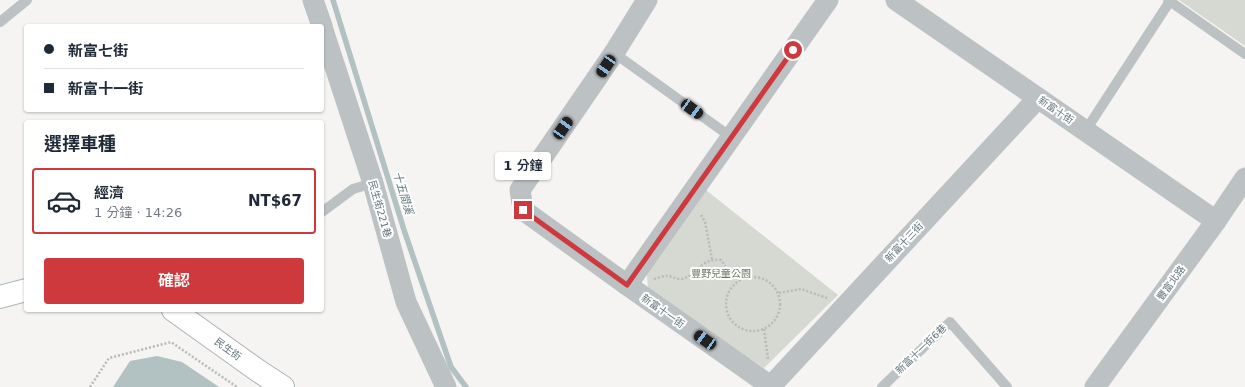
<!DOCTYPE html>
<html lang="zh-TW">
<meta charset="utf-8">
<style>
:root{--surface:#fff;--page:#f2f2f3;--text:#1f2937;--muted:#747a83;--line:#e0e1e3;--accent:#cd393c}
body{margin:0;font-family:"DejaVu Sans","Noto Sans TC",sans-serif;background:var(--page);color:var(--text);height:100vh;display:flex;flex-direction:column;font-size:15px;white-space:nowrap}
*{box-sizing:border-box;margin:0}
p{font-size:13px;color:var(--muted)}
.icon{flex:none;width:22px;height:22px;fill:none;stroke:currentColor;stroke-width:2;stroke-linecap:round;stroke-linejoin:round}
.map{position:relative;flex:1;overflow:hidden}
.sheet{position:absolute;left:24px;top:120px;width:300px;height:192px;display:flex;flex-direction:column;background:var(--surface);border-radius:4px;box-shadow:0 1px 3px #0004}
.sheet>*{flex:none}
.banner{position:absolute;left:24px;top:24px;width:300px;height:88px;border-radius:4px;box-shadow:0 1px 3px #0004;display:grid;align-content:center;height:88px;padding:0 20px;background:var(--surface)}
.end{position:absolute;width:18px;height:18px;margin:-9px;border:5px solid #cd393c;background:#fff;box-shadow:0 0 0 2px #fff}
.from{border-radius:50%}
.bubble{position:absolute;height:28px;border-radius:4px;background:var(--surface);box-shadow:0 1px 3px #0004;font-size:13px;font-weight:600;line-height:28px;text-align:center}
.car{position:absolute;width:12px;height:24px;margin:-12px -6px;border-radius:5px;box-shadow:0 0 3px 1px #0007;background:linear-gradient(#222 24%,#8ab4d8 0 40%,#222 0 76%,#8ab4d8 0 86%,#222 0)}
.banner b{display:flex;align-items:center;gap:14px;height:38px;font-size:15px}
.banner b+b{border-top:1px solid var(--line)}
.banner i{width:10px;height:10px;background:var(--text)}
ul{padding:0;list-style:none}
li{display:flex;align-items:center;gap:12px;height:66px;margin:0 8px 6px;padding:0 12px;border:2px solid transparent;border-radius:4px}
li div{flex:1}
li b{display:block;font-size:15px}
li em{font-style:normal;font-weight:600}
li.active{border-color:var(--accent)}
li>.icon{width:36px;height:36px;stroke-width:1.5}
h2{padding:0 20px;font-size:18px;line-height:48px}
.button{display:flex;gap:8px;margin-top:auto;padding:8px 20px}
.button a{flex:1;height:46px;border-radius:4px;background:var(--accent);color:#fff;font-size:16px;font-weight:600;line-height:46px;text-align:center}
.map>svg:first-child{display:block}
.green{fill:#d6d9d1}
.water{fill:#b2c1c1}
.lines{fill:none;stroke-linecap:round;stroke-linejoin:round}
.stream{stroke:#b2c1c1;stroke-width:5.5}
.secondary-casing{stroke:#acb4b6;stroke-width:24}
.path{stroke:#b6babb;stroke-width:2.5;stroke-dasharray:2 2;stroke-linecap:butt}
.lane{stroke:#bcc1c3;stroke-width:10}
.street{stroke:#bcc1c3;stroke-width:21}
.secondary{stroke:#fff;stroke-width:22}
.route{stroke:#cd393c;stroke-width:5}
.labels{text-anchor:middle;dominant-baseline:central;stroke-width:4;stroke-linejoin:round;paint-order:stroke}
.street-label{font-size:10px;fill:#63757a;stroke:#fff}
.park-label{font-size:10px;fill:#6d7765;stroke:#fff}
.water-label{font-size:11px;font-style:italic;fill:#637b7c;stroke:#fff}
</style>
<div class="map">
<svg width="1245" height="387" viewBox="0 0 1245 387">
<rect width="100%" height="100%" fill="#f5f4f2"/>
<g class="green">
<polygon points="1179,0 1245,0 1245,46"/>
<polygon points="706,190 838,295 764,368 648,290 647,274"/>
</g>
<polygon class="water" points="157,356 182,362 219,387 113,387 130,361"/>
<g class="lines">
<polyline class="stream" points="333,0 404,230 451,367 466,387"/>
<g class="secondary-casing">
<g id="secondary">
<polyline points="0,297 26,290"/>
<polyline points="173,310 257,370 283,387"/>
</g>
</g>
<g class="path">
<polyline points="701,215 705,222 712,259"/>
<circle cx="753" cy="304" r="27"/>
<path d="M654,279C658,278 663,276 667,276C672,276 677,280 682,279C700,274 699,258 721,260L728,270L736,273L745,277"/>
<polyline points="779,293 801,289 827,298"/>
<polyline points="764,329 768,359"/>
<polyline points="90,387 109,358 171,342 237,387"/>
</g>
<g class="lane">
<polyline points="1168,0 1245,54"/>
<polyline points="0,22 27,0"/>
<polyline points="614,53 731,137"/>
<polyline points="1086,130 1170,1"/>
<polyline points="322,212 353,189 373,183"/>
<polyline points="882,387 950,322 1007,387"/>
</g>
<g class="street">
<polyline points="313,0 322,26"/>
<polyline points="647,0 614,53 520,190 523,210 627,285 772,387"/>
<polyline points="896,0 1216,221"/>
<polyline points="322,27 373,183 406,302 446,387"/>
<polyline points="627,285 828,0"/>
<polyline points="771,386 1038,98"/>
<polyline points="1095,387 1216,221 1245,178"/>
</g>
<use href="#secondary" class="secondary"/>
</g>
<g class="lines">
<polyline class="route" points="523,210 627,285 793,50"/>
</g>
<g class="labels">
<g class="street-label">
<text transform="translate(1056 110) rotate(34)">新富十街</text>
<text transform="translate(380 209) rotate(74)">民生街221巷</text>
<text transform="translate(904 242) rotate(-47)">新富十三街</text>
<text transform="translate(1171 283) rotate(-54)">豐富北路</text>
<text transform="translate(663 311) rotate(35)">新富十一街</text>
<text transform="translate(228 349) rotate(36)">民生街</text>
<text transform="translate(921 349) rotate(-44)">新富十一街6巷</text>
</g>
<g class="park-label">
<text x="721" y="273">豐野兒童公園</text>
</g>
<g class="water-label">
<text transform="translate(403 193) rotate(73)">十五間溪</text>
</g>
</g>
</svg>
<i class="end from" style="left:793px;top:50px"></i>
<i class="end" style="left:523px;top:210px"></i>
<div class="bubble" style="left:495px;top:152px;width:56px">1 分鐘</div>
<i class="car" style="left:606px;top:66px;rotate:214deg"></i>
<i class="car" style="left:692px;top:109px;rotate:126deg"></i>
<i class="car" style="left:563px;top:128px;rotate:35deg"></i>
<i class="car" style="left:705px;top:340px;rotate:305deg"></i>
<div class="banner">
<b><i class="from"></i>新富七街</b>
<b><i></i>新富十一街</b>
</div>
<section class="sheet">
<h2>選擇車種</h2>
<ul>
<li class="active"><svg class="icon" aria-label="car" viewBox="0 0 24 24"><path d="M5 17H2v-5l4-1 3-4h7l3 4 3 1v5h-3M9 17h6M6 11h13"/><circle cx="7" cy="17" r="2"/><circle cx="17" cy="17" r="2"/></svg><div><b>經濟</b><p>1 分鐘 · 14:26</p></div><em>NT$67</em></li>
</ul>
<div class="button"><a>確認</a></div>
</section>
</div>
